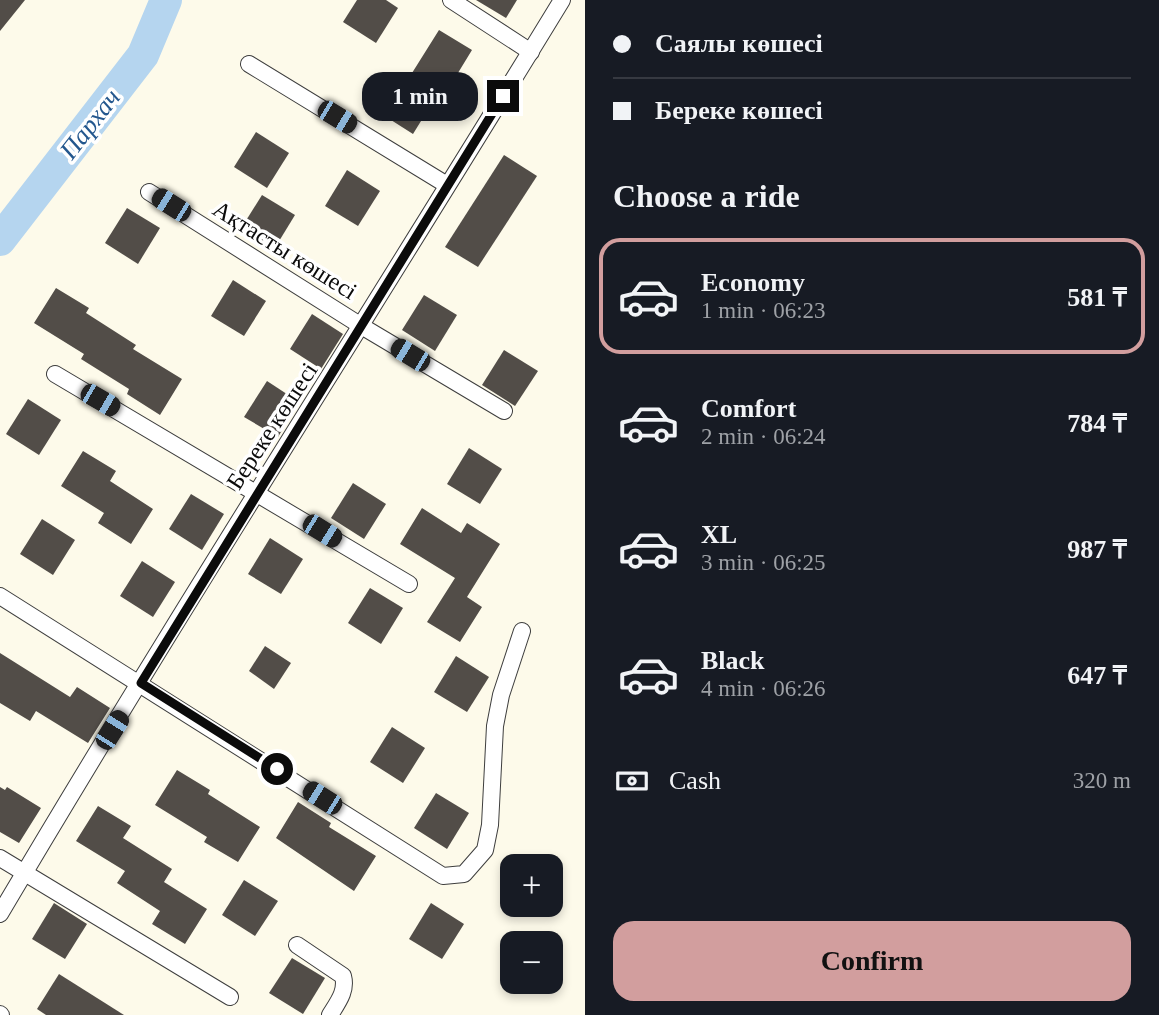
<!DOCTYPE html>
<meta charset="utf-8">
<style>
:root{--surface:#171b24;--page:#20242c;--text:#f1f3f6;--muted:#9ea1a6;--line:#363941;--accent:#d29e9e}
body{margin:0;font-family:"Times New Roman",serif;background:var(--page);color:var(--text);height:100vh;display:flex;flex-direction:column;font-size:26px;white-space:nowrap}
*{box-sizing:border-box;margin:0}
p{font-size:23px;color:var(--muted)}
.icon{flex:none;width:38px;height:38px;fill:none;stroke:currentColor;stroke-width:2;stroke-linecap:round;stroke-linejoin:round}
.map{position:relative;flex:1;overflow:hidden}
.details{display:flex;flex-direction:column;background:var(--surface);width:574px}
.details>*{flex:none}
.banner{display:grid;align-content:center;height:154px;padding:0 28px;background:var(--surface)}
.controls{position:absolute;left:500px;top:854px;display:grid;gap:14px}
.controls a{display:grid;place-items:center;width:63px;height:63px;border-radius:14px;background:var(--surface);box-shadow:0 4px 10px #0003;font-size:35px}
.end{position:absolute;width:32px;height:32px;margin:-16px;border:9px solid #0b0b0b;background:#fff;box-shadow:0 0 0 4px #fff}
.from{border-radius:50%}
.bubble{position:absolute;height:49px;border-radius:21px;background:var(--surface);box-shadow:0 4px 10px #0003;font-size:23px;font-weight:700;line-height:49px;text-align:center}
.car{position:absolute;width:21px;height:42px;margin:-21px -10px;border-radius:9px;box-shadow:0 0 5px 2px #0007;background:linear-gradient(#222 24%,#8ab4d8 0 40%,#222 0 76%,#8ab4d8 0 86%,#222 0)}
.banner b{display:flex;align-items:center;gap:24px;height:66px;font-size:26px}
.banner b+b{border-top:2px solid var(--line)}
.banner i{width:18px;height:18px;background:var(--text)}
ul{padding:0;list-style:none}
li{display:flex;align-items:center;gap:21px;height:116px;margin:0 14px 10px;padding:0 14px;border:4px solid transparent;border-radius:21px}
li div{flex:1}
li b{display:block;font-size:26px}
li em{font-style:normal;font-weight:700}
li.on{border-color:var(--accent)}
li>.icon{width:63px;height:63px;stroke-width:1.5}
h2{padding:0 28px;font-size:32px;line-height:84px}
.pay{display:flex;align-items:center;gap:18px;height:77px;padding:0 28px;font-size:26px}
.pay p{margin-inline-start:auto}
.button{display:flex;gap:14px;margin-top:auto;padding:14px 28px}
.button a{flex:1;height:80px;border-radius:21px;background:var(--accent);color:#111;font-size:28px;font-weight:700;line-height:80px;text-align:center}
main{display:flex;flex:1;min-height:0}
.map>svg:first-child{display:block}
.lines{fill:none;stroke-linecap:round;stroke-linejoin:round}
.river{stroke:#b5d5ef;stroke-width:32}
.building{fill:#524d48}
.street-casing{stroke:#3e3e3e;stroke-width:18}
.street{stroke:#fff;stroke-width:16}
.route{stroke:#0b0b0b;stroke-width:9}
.labels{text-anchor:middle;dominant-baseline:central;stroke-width:7;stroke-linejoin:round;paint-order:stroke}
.street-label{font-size:24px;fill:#0b0b0b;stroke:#fff}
.water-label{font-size:26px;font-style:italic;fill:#23578e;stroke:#fff}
</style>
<main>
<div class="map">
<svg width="585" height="1015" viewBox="0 0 585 1015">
<rect width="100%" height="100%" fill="#fdfaea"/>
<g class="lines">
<polyline class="river" points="0,240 143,55 166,0"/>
</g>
<g class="building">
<polygon points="0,0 25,0 0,31"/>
<polygon points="357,0 386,0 398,8 376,43 343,22"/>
<polygon points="476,0 517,0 506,18"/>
<polygon points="439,30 472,50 450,86 445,82 413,134 380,113 402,78 407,81"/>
<polygon points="256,132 289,153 267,188 234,167"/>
<polygon points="504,155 537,176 478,267 445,247"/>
<polygon points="347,170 380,191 358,226 325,206"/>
<polygon points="262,195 295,215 273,251 240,230"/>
<polygon points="127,208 160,228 138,264 105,243"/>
<polygon points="233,280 266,301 244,336 211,316"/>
<polygon points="56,288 89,308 86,313 136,345 133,349 182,379 160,415 127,394 129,389 81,359 84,354 34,323"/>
<polygon points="424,295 457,315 435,351 402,330"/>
<polygon points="312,314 343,334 321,369 290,349"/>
<polygon points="504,350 538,371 515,406 482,385"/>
<polygon points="267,381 299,402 278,437 244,417"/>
<polygon points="28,399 61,420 39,455 6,434"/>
<polygon points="469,448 502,469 480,504 447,484"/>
<polygon points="83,451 116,471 110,481 153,509 131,544 98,523 104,513 61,486"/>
<polygon points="353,483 386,504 364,539 331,518"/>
<polygon points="191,494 224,514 202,550 169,529"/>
<polygon points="422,508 461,533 467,523 500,544 467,597 482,607 460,642 427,622 455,578 400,544"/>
<polygon points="42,519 75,540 53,575 20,554"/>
<polygon points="270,538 303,559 281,594 248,574"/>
<polygon points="142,561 175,582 153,617 120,596"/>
<polygon points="370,588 403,608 381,644 348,623"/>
<polygon points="265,646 291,663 274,689 249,671"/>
<polygon points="0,653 70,697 77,687 110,708 88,743 36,711 30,721 0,703"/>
<polygon points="456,656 489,677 467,712 434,692"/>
<polygon points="392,727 425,748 403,783 370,762"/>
<polygon points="177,770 210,790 208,794 260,827 238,862 204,842 207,837 155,805"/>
<polygon points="0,787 5,790 7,787 41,808 19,843 0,832"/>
<polygon points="436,793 469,813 447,849 414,828"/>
<polygon points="298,802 331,823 329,827 376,856 354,891 276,838"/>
<polygon points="98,806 131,826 123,838 172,869 164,882 207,909 185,944 152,924 160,911 117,883 125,871 76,841"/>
<polygon points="244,880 278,901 255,936 222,915"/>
<polygon points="54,903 87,924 65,959 32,939"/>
<polygon points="431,903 464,924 442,959 409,939"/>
<polygon points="292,958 325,978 303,1014 269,993"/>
<polygon points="59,974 124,1015 46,1015 37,1009"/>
</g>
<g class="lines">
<g class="street-casing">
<g id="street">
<polyline points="451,0 531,52"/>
<polyline points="249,64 447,185"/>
<polyline points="149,192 363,327 504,411"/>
<polyline points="55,374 409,584"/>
<polyline points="0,596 443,876 464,874 485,850 490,825 495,726 501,695 522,631"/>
<polyline points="0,858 230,997"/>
<path d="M0,914C182,606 376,305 562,0"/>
<path d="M297,945L343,976C347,991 338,1002 330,1015"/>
<polyline points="0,1014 1,1015"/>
</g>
</g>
<use href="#street" class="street"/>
</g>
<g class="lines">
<polyline class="route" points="277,769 141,683 503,96"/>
</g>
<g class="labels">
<g class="street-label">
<text transform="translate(285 250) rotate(32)">Ақтасты көшесі</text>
<text transform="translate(272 426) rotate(-57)">Береке көшесі</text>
</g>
<g class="water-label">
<text transform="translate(90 124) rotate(-52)">Пархач</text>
</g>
</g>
</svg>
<div class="controls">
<a>+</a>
<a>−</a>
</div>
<i class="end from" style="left:277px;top:769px"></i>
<i class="end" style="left:503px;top:96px"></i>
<div class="bubble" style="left:362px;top:72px;width:116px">1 min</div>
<i class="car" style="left:337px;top:117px;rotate:121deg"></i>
<i class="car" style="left:171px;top:205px;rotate:302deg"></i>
<i class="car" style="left:410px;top:355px;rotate:301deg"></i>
<i class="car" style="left:100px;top:400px;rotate:120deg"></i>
<i class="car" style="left:322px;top:531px;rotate:122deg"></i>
<i class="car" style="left:112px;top:730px;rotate:32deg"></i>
<i class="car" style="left:322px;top:798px;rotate:302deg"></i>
</div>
<section class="details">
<div class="banner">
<b><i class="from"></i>Саялы көшесі</b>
<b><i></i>Береке көшесі</b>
</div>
<h2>Choose a ride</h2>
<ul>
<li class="on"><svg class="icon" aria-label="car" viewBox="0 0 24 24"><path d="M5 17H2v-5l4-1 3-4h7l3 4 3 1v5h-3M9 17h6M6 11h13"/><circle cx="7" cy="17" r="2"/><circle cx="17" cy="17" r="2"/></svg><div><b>Economy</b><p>1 min · 06:23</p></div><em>581 ₸</em></li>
<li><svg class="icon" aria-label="car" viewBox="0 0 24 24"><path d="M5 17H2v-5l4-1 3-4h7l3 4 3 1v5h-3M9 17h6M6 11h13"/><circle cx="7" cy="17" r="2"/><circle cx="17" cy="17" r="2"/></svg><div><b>Comfort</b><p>2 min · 06:24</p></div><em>784 ₸</em></li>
<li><svg class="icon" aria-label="car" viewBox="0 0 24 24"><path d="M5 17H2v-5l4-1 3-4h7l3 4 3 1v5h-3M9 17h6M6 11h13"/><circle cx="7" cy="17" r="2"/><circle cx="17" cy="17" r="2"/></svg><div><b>XL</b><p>3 min · 06:25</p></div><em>987 ₸</em></li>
<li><svg class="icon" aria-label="car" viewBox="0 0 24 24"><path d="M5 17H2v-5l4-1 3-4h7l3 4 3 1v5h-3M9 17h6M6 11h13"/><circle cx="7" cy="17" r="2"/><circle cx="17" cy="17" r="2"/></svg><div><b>Black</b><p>4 min · 06:26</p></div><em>647 ₸</em></li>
</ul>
<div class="pay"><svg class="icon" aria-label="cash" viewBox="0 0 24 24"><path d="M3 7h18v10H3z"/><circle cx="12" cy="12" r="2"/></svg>Cash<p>320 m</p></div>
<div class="button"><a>Confirm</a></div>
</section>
</main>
